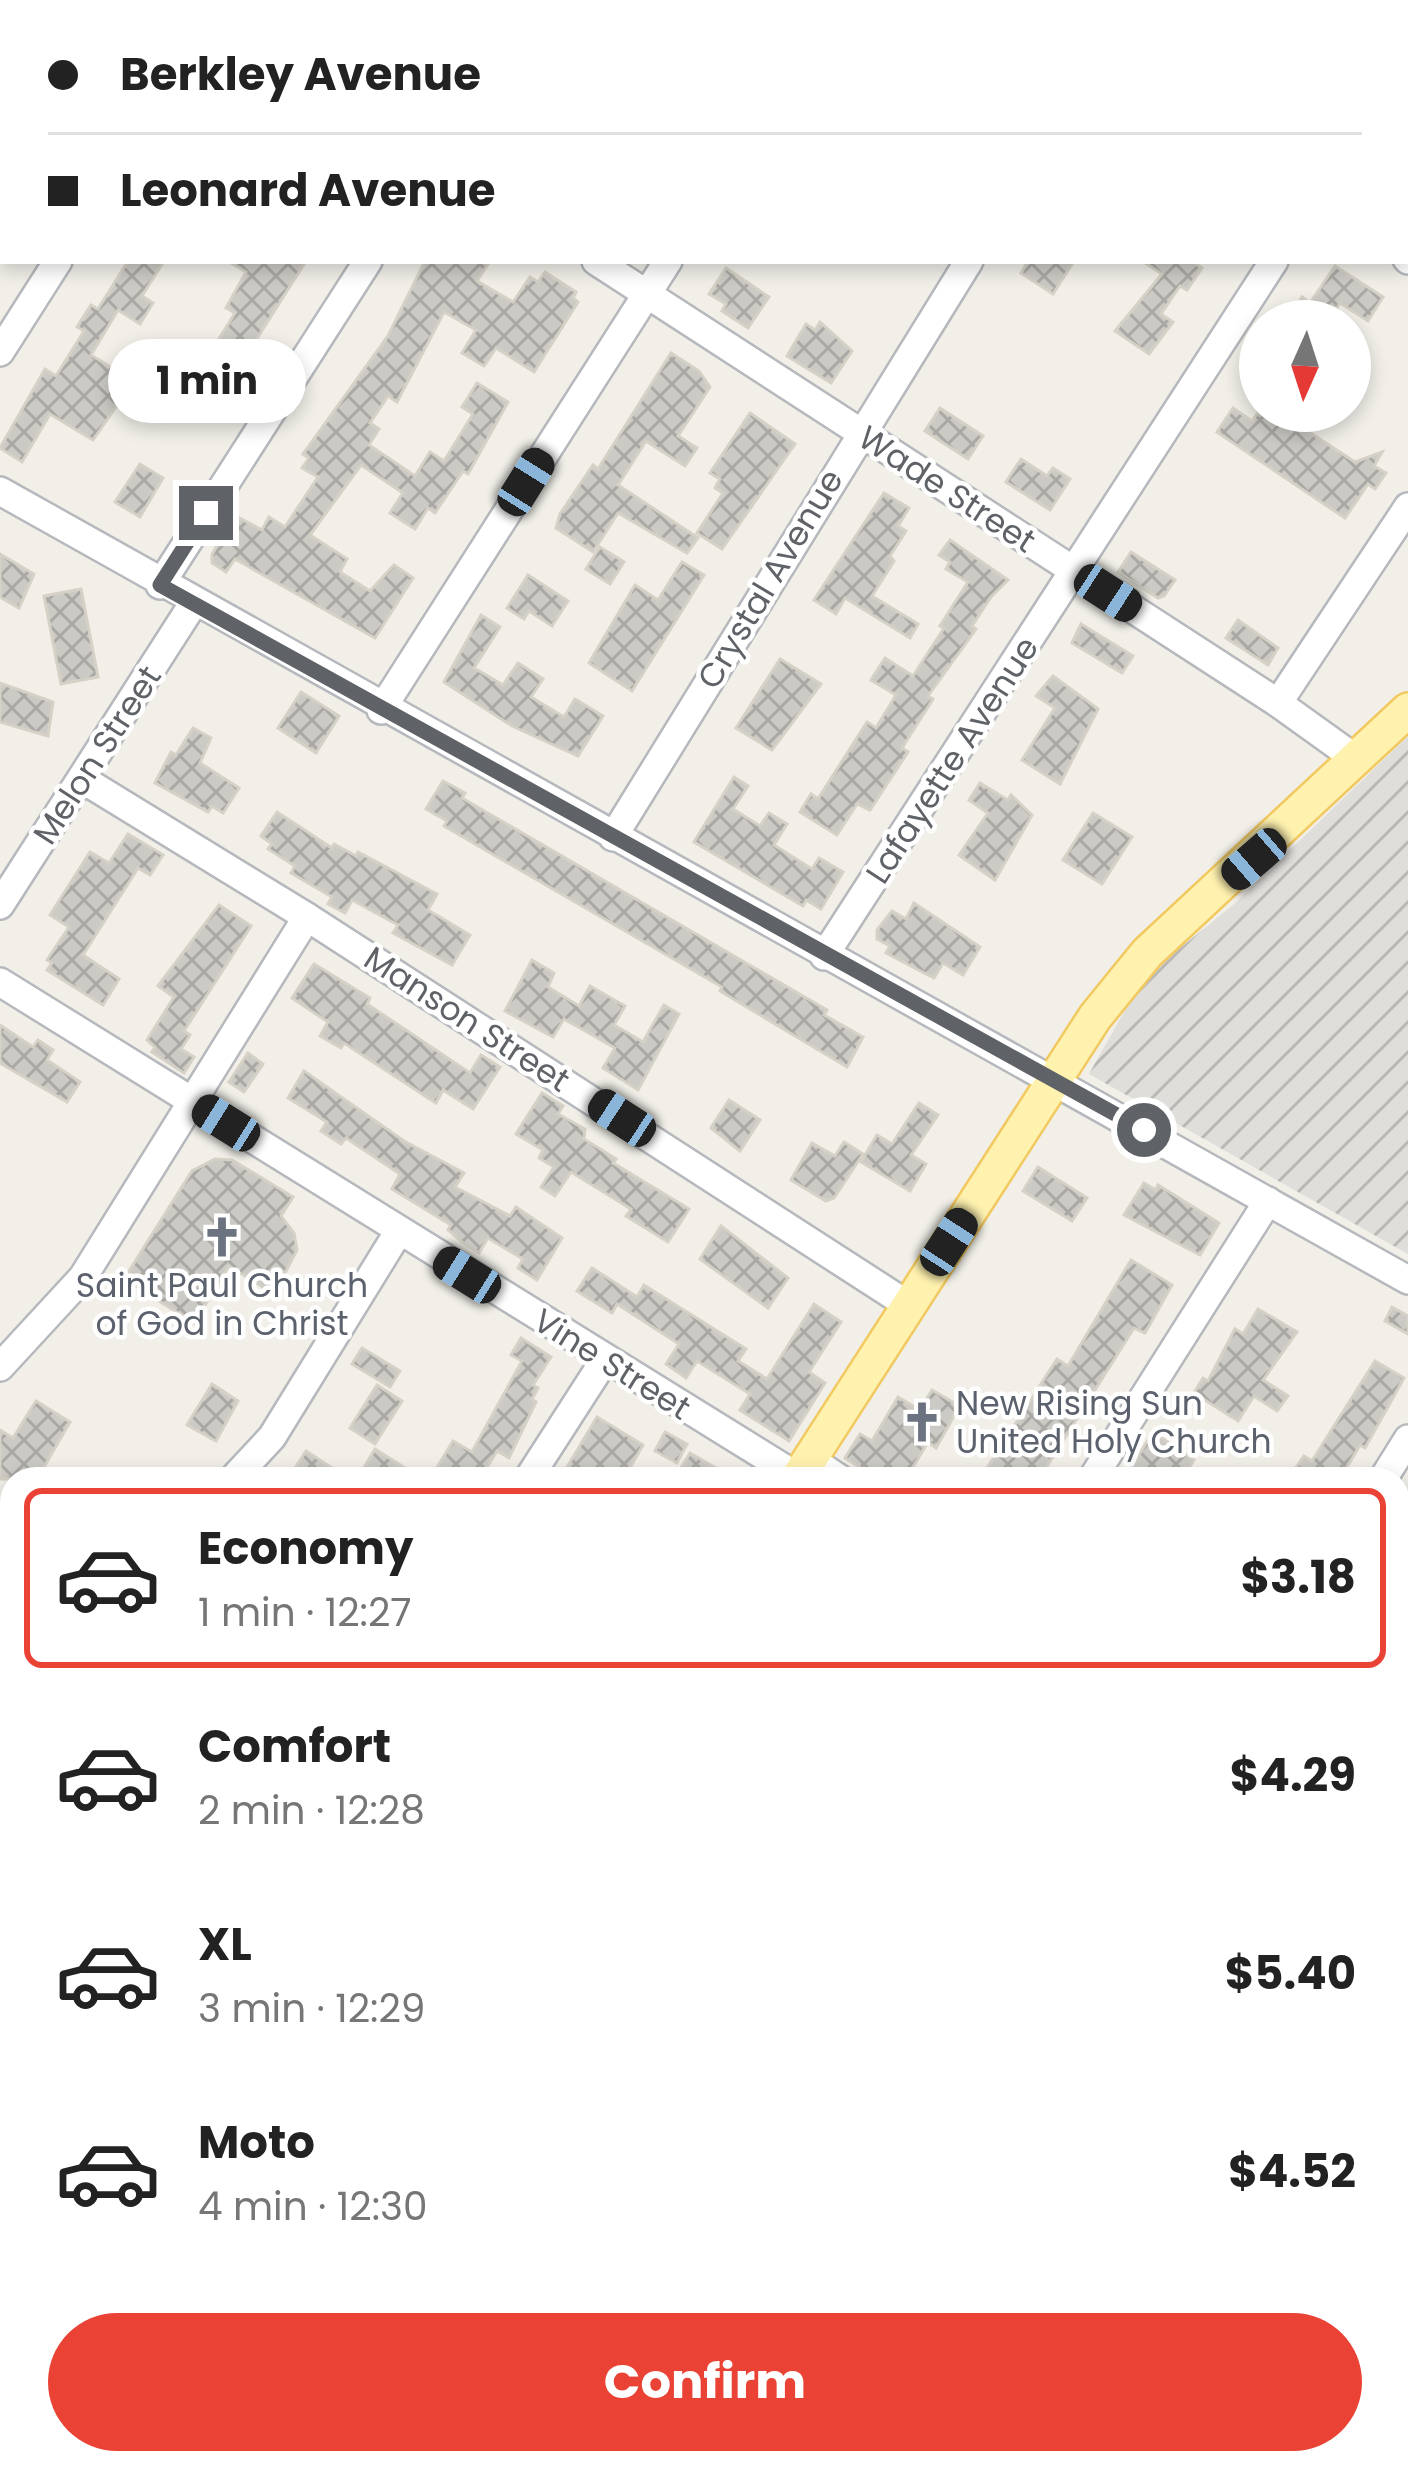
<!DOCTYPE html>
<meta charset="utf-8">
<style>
:root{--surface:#fff;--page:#f6f6f6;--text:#222;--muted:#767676;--line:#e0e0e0;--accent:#ea4335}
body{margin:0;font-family:Poppins,sans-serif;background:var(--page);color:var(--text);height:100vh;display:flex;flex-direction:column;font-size:45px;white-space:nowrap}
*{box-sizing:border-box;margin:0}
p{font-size:39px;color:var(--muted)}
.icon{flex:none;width:66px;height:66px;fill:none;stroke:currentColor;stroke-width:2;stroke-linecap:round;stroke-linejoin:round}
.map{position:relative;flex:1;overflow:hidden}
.sheet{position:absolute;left:0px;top:1467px;width:1410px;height:1008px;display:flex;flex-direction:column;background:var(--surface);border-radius:36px 36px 0 0;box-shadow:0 6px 18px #0003}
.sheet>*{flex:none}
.top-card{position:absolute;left:0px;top:0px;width:1410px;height:264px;box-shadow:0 6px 18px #0003;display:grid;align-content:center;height:264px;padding:0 48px;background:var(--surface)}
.needle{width:78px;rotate:183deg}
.buttons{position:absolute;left:1239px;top:300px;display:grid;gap:24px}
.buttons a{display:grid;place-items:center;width:132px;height:132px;border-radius:50%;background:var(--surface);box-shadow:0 6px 18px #0003;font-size:60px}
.end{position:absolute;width:54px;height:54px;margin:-27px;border:15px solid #5f6368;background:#fff;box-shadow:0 0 0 6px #fff}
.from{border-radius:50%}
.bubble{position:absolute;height:84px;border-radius:42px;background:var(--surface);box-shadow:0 6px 18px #0003;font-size:39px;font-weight:700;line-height:84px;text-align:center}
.car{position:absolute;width:36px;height:72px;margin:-36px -18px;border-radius:15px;box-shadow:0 0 9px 3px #0007;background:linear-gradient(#222 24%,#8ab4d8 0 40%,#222 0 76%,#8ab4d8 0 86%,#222 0)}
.top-card b{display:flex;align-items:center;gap:42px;height:114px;font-size:45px}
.top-card b+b{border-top:3px solid var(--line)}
.top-card i{width:30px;height:30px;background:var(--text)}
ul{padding:21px 0 0;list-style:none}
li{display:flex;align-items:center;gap:36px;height:180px;margin:0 24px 18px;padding:0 24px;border:6px solid transparent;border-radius:18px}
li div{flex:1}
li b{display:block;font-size:45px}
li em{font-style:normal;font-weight:700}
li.on{border-color:var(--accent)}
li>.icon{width:108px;height:108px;stroke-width:1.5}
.button{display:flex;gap:24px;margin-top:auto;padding:24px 48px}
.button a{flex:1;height:138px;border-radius:72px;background:var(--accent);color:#fff;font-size:48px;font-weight:700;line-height:138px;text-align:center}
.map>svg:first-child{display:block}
.industrial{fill:url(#industrial-furrows)}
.building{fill:url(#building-cross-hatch);stroke:#d6d1c6;stroke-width:3}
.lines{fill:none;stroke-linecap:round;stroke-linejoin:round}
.minor-casing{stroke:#b5b8bc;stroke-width:32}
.major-casing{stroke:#f2c960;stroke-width:38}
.minor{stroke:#fff;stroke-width:27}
.major{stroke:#fff2af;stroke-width:33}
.route{stroke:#5f6368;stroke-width:15}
.labels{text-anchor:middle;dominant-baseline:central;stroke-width:9;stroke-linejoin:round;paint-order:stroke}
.street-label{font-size:33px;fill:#5f6368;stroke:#fff}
.worship-label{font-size:33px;fill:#5b616d;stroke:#fff}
</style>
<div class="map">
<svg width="1408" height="2475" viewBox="0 0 1408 2475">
<defs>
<pattern id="industrial-furrows" width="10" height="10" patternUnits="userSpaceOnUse" patternTransform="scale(3)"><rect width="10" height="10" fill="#e0deda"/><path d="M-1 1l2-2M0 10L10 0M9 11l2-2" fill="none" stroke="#b9b8b5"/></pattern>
<pattern id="building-cross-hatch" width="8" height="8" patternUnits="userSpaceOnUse" patternTransform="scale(3)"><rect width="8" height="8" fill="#cccac5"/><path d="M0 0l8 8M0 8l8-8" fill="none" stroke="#a9a8a4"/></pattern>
</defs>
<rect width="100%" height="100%" fill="#f1efe8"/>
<polygon class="industrial" points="1408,736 1408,1254 1089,1074 1130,1001 1168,958 1234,904"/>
<g class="building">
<polygon points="128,261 164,261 142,296 153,303 140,324 118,310 91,355 134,381 93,440 50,414 22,462 0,448 45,369 56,376 84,331 77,327 87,311 91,305 98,309"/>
<polygon points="228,261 306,261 206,419 180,402 235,313 226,308 246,272"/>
<polygon points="425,261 490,261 477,281 513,302 530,277 538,282 545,272 576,292 573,298 578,302 534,372 496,348 484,366 462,353 476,330 444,312 397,402 388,396 370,423 379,429 369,445 415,476 430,452 444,461 473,414 462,407 477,383 508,402 468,474 463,471 435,513 428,508 415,529 390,513 403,493 361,465 310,535 347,559 340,572 370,591 394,565 413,578 375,638 235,559 226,572 212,563 212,555 232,514 262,530 269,517 285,527 318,477 302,468 309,458 303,454 388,336"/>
<polygon points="1028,261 1074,261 1053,294 1021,273"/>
<polygon points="1142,261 1191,261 1202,268 1187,290 1180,286 1161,314 1173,322 1149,354 1115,331 1162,274"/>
<polygon points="1335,266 1383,297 1368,321 1340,303 1332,316 1340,321 1288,321 1302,297 1310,303"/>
<polygon points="726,268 769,297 748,328 722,311 726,304 709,294"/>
<polygon points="820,322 852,351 831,383 787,356 806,324 815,330"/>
<polygon points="671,353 699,371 710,387 678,436 697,448 685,466 646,441 618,485 698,538 687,553 618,513 593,552 556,528 560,514 593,465 598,469"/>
<polygon points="940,408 983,436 968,459 925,431"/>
<polygon points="1233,408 1252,421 1259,411 1277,411 1355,462 1382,452 1374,466 1386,473 1375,489 1368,484 1345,518 1217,432"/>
<polygon points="750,413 795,444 722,549 697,533 723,493 715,488 720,479 710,473"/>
<polygon points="1021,459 1047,476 1053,468 1070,479 1050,510 1006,482"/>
<polygon points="140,464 163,478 140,517 115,502"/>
<polygon points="884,493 909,508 898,526 906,531 890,556 894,561 872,596 918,624 910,638 845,598 836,614 814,600"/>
<polygon points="950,540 1008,580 991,597 972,626 976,629 928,696 933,699 902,748 908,752 870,810 857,804 837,835 800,812 811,794 818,799 867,722 876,728 896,695 871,680 885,658 913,676 944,628 940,626 968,582 946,569 950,562 939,555"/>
<polygon points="600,547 624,562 610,584 586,569"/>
<polygon points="1131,552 1175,580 1164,596 1158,598 1118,572"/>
<polygon points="0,554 34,574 19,608 0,597"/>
<polygon points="682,562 704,575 632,691 589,663 635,585 658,600"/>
<polygon points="528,575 568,601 552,626 529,611 524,619 507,608"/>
<polygon points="81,589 98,677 61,684 44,596"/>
<polygon points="481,615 500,627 474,668 503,685 518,663 543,679 531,697 564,717 575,699 603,716 578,756 512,726 444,682"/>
<polygon points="1238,620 1278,648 1268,665 1226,638"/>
<polygon points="1081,624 1133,656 1122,673 1072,643"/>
<polygon points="780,659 821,684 772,750 736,728"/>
<polygon points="1053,676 1098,709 1060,784 1022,760 1055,708 1036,696"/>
<polygon points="0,683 53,702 48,736 0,722"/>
<polygon points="301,692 339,716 316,753 278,728"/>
<polygon points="193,728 211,738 200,763 239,788 223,813 212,806 208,812 155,783 171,752 176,755"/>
<polygon points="734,777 748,786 733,809 760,826 769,813 787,824 774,845 812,869 819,858 843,872 821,909 806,900 803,906 694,842"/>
<polygon points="443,781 465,793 462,798 827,1010 824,1015 863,1037 847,1067 720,991 722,987 444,826 447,821 426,809"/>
<polygon points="980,783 1008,800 1011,795 1032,815 995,880 959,855 988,813 969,800"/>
<polygon points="277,812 332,848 334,844 356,856 358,852 437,894 428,910 470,935 452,965 393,933 398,925 352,900 345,913 328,904 332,897 291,873 295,866 268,849 272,844 261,836"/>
<polygon points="1093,813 1132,837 1102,884 1063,860"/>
<polygon points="128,834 163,855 150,875 138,868 83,955 119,979 103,1005 47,970 52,963 47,960 69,927 50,915 90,852 109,863"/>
<polygon points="914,903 980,947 963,975 943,963 934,978 886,953 890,946 877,939 877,930 892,911 906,919"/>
<polygon points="219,905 251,926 184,1031 190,1035 181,1049 194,1057 184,1073 152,1052 155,1047 147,1040 174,997 158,986"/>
<polygon points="532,960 554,973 548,987 579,1006 590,986 625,1006 614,1025 643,1042 664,1005 679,1014 638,1090 603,1068 615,1048 564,1019 553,1037 505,1011"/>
<polygon points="314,964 370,998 367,1004 470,1073 481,1055 500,1067 473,1109 443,1090 436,1103 344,1043 341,1048 320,1036 328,1022 292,998"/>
<polygon points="0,1025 33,1047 38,1040 53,1050 47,1060 80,1082 67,1102 0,1063"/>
<polygon points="248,1053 263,1064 244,1092 229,1082"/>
<polygon points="304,1071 404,1141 464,1173 455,1187 510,1216 516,1207 562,1238 537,1280 518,1268 523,1259 488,1238 479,1253 462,1242 448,1230 451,1225 392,1189 400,1174 346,1138 341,1144 321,1131 327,1122 288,1098"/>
<polygon points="542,1093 563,1106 558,1114 585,1129 584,1139 616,1159 613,1163 689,1209 668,1242 626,1216 631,1209 571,1172 555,1196 541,1187 554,1167 539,1158 543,1150 516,1134"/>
<polygon points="729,1100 760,1120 740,1151 711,1128"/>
<polygon points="919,1103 938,1115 911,1155 926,1164 910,1191 861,1162 877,1135 892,1144"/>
<polygon points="844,1142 863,1154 834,1198 826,1201 791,1180 812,1143 835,1156"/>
<polygon points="215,1159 232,1160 293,1197 281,1216 294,1233 297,1250 274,1294 229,1266 194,1323 124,1279 192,1171"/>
<polygon points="1038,1167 1087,1198 1072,1221 1023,1191"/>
<polygon points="1144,1183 1156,1190 1158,1185 1219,1223 1200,1255 1124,1215"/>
<polygon points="721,1226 788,1278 768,1308 700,1259"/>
<polygon points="1131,1260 1172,1285 1145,1333 1134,1328 1039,1479 980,1479 1057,1359 1068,1366"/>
<polygon points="592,1268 637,1297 644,1285 730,1339 746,1349 738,1361 767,1379 814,1304 841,1322 809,1372 825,1383 789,1441 740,1410 750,1394 697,1361 686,1378 666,1364 679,1344 617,1304 612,1313 577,1291"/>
<polygon points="1392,1307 1408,1316 1408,1334 1385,1321"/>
<polygon points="1258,1309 1297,1332 1263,1380 1288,1396 1277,1411 1254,1396 1238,1421 1194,1393 1203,1378 1208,1381 1235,1329 1243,1334"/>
<polygon points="521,1338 551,1357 533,1385 538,1388 532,1399 536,1402 509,1458 497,1451 480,1479 430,1479 453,1441 472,1452 522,1361 511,1355"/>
<polygon points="362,1348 400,1371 390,1387 352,1364"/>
<polygon points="1375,1361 1404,1378 1365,1448 1360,1445 1340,1479 1288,1479 1304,1456 1312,1461"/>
<polygon points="212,1384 238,1401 216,1441 187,1425"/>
<polygon points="377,1385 402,1401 375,1444 350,1428"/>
<polygon points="932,1390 956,1404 955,1414 936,1448 928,1442 910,1472 901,1479 878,1479 845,1458 860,1434 872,1441 898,1397 920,1410"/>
<polygon points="36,1401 70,1422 37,1479 0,1479 0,1430 13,1438"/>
<polygon points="597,1417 643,1445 631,1466 619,1479 560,1479"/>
<polygon points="665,1432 687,1444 677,1463 655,1451"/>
<polygon points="1153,1432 1194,1460 1182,1479 1124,1479"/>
<polygon points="375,1449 405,1468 398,1479 357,1479"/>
<polygon points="306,1451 349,1479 288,1479"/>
<polygon points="690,1453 735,1479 674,1479"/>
</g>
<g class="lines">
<g class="minor-casing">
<g id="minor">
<polyline points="184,0 189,3"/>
<polyline points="997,0 1001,3"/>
<polyline points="224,3 226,0"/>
<polyline points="533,3 535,0"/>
<polyline points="839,3 841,0"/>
<polyline points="1407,259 1408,260"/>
<polyline points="596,261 1278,703 1356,759"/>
<polyline points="0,352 58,261"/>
<polyline points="0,491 1408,1280"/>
<polyline points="160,585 368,261"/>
<polyline points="1278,703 1408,507"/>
<polyline points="381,710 668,261"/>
<polyline points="82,779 307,917 908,1305"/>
<polyline points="613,837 969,261"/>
<polyline points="0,905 193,604"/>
<polyline points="824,956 1274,261"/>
<polyline points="0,982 798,1477"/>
<polyline points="0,1367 83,1277 307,917"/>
<polyline points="810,1459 840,1479"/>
<polyline points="233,1479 272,1437 399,1231"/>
<polyline points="528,1479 604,1361"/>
<polyline points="1092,1479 1268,1201"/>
<polyline points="1383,1479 1408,1439"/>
<polyline points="0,1717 12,1725"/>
<polyline points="1398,1763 1408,1770"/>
<polyline points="1398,2039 1408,2043"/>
<polyline points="1398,2218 1408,2193"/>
<polyline points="0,2259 12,2243"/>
<polyline points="1398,2309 1408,2313"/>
<polyline points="1130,2463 1159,2475"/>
<polyline points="453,2475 461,2463"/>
<polyline points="1028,2475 1032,2463"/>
<polyline points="1294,2475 1299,2463"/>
</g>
</g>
<g class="major-casing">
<g id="major">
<polyline points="797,1479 1095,1017 1147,953 1408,710"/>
<polyline points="158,2475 166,2463"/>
</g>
</g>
<use href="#minor" class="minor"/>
<use href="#major" class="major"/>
</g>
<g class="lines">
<polyline class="route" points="206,513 160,585 1144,1130"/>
</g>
<defs>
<g id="church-bare" transform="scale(3.24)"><path d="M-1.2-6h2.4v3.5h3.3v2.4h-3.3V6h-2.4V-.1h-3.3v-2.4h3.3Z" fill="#6b7280" stroke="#fff" stroke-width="2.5" paint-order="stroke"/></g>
</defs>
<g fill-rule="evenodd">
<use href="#church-bare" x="222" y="1237"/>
<use href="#church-bare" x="922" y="1422"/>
</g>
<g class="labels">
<g class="street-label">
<text transform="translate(947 489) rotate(33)">Wade Street</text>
<text transform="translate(770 579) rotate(-59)">Crystal Avenue</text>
<text transform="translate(97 755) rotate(-57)">Melon Street</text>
<text transform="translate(952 760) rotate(-57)">Lafayette Avenue</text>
<text transform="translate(467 1019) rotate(33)">Manson Street</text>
<text transform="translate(612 1364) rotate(32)">Vine Street</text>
</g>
<g class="worship-label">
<text x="222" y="1285">Saint Paul Church<tspan x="222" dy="38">of God in Christ</tspan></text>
<text x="956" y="1403" text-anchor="start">New Rising Sun<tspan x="956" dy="38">United Holy Church</tspan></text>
</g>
</g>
</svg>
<div class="buttons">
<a><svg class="needle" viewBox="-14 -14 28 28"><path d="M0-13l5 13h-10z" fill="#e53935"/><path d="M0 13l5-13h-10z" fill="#767676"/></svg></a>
</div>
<i class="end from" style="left:1144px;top:1130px"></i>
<i class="end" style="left:206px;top:513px"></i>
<div class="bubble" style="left:108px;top:339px;width:198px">1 min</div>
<i class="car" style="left:526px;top:482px;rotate:32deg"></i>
<i class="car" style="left:1108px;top:593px;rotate:123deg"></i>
<i class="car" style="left:1254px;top:859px;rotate:229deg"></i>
<i class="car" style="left:622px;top:1118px;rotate:303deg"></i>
<i class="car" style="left:226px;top:1123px;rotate:302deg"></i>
<i class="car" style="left:949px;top:1242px;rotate:33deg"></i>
<i class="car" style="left:467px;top:1275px;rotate:302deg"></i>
<div class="top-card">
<b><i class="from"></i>Berkley Avenue</b>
<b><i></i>Leonard Avenue</b>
</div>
<section class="sheet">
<ul>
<li class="on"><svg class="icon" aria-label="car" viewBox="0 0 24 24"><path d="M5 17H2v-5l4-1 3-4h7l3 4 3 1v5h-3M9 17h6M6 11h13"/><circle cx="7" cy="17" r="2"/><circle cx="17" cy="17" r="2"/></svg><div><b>Economy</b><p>1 min · 12:27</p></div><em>$3.18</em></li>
<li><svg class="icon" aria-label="car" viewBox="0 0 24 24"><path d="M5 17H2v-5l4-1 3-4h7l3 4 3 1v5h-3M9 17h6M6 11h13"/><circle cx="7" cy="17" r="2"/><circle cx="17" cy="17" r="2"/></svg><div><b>Comfort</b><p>2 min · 12:28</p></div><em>$4.29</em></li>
<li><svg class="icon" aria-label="car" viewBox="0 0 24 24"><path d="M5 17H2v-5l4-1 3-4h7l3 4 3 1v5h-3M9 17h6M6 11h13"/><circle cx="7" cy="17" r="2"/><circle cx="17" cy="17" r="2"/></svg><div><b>XL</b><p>3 min · 12:29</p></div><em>$5.40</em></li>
<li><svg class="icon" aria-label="car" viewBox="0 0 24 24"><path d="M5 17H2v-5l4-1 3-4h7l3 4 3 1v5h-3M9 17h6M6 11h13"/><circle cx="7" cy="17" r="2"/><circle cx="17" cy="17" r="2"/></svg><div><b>Moto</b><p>4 min · 12:30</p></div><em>$4.52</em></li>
</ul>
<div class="button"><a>Confirm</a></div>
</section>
</div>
